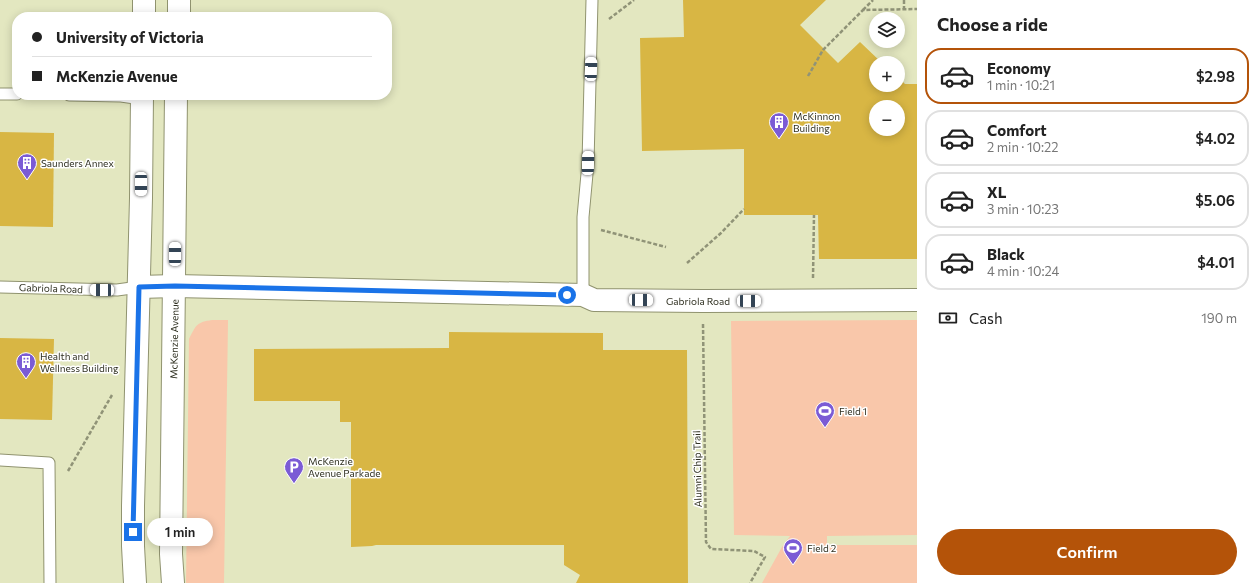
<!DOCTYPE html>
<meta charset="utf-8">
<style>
:root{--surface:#fff;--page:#f6f6f6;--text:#222;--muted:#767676;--line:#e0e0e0;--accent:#b45309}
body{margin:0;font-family:Commissioner,sans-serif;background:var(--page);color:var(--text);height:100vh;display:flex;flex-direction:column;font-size:15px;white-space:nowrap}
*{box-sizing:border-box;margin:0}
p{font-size:13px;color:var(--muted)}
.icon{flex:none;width:22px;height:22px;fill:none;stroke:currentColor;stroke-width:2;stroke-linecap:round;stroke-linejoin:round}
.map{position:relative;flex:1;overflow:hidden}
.side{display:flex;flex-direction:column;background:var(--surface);width:340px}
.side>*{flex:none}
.banner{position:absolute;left:12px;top:12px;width:380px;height:88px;border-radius:16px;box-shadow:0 2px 10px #0003;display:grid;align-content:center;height:88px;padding:0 20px;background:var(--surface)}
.buttons{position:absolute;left:869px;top:12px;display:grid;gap:8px}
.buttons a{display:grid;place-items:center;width:36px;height:36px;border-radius:50%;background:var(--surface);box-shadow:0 2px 10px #0003;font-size:20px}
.end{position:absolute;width:18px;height:18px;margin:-9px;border:5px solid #1a73e8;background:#fff;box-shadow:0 0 0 2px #fff}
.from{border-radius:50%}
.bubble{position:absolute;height:28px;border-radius:14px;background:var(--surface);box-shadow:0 2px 10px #0003;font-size:13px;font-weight:600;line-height:28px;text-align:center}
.car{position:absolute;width:12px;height:24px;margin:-12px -6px;border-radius:5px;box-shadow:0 0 3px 1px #0007;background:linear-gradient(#fff 24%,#345 0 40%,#fff 0 76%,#345 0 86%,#fff 0)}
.banner b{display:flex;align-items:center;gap:14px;height:38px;font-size:15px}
.banner b+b{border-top:1px solid var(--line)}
.banner i{width:10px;height:10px;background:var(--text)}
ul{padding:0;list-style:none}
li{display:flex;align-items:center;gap:12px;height:56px;margin:0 8px 6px;padding:0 12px;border:2px solid var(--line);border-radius:16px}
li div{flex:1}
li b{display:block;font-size:15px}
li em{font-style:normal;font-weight:600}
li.selected{border-color:var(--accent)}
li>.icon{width:36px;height:36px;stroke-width:1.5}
h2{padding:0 20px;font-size:18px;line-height:48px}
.pay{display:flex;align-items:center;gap:10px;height:44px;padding:0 20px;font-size:15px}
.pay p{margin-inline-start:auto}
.button{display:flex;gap:8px;margin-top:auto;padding:8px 20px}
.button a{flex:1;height:46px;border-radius:24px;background:var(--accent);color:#fff;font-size:16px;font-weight:600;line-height:46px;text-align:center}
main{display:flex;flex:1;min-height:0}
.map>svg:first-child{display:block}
.green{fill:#f9c7aa}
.building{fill:#d8b644;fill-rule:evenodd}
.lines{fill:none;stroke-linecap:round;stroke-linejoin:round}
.lane-casing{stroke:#90936f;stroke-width:13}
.secondary-casing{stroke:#90936f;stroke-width:24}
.path{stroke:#909377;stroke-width:2.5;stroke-dasharray:4 2;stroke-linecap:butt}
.lane{stroke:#fff;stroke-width:11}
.secondary{stroke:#fff;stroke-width:22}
.route{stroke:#1a73e8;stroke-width:5}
.labels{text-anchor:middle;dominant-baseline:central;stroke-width:3;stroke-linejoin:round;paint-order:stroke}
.poi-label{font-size:10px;fill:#303122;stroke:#fff;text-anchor:start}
.street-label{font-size:10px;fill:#303122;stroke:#fff}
</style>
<main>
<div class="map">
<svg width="917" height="583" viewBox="0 0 917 583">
<rect width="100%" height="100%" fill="#e3e7c0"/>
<g class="green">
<path d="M212,320H228V323L224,583H186L189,339C196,325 197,322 212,320Z"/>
<polygon points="917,320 917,535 827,536 827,545 917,545 917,583 762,583 782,547 790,536 734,535 731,321"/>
</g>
<g class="building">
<path d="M683,0H826L800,25L838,63L860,42L882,63H876V85H898V77L905,84H917V259H819L818,215H744V149L642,151L640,38L684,37ZM876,107H898V129H876Z"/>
<polygon points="0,132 54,133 53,227 0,226"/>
<polygon points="449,332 603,333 603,350 687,350 688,583 576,583 580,575 564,565 564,545 376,545 372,546 351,547 351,422 340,422 340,401 254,401 254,349 449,348"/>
<polygon points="0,338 54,339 52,420 0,419"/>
</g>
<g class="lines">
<g class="lane-casing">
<g id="lane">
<polyline points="0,94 17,94"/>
<polyline points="69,95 121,96 142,99"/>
<polyline points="0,287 117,290 139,287"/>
<polyline points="583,295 583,217 588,163 592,0"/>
<polyline points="0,460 49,463 50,583"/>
</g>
</g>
<g class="secondary-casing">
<g id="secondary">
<polyline points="144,17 144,0"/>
<polyline points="179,17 179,0"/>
<polyline points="139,287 175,286 583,295 594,300 703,301 917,300"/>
<polyline points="135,583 133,546 133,506 141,198 142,95"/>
<polyline points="173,583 171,554 176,95"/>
</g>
</g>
<g class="path">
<polyline points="904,0 904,9"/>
<polyline points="863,10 873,0"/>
<polyline points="609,19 634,0"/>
<polyline points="808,76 823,50 863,10 917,9"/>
<polyline points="601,230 666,247"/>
<polyline points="687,263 721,233 744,209"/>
<polyline points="813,278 814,215"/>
<polyline points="703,324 706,542 711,549 754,551 765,557 750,583"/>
<polyline points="68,471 112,395"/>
</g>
<use href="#lane" class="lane"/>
<use href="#secondary" class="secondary"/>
</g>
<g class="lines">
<polyline class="route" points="133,532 139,287 175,286 567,295"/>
</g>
<defs>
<g id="building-pin" transform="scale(1)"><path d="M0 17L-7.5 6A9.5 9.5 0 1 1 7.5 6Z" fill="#7b5bd5" stroke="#fff"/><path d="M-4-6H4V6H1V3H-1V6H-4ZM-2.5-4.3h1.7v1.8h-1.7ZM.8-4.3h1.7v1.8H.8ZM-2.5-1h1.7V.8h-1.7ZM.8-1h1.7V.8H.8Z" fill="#fff"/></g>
<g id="stadium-pin" transform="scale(1)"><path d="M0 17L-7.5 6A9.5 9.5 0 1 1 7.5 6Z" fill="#7b5bd5" stroke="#fff"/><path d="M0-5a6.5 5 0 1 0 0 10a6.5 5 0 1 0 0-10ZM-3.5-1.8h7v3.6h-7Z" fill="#fff"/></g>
<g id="parking-pin" transform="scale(1)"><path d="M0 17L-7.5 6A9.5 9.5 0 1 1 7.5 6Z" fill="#7b5bd5" stroke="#fff"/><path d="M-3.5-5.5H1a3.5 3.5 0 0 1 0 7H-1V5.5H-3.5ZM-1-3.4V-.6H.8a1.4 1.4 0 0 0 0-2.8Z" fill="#fff"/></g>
</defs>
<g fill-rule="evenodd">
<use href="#building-pin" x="779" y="122"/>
<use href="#building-pin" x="27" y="163"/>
<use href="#building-pin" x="26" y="362"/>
<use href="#stadium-pin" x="825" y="411"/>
<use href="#parking-pin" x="294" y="467"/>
<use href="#stadium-pin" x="793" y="548"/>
</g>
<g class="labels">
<g class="poi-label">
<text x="793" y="116">McKinnon<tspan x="793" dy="12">Building</tspan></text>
<text x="41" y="163">Saunders Annex</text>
<text x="40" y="356">Health and<tspan x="40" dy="12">Wellness Building</tspan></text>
<text x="839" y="411">Field 1</text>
<text x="308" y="461">McKenzie<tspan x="308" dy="12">Avenue Parkade</tspan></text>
<text x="807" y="548">Field 2</text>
</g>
<g class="street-label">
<text transform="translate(51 288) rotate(2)">Gabriola Road</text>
<text x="698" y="301">Gabriola Road</text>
<text transform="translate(174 339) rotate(-89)">McKenzie Avenue</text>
<text transform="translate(697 469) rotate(-91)">Alumni Chip Trail</text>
</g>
</g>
</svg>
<div class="buttons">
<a><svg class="icon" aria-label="layers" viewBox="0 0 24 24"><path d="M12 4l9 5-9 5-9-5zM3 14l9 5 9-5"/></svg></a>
<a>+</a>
<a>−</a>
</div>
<i class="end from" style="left:567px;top:295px"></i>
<i class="end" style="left:133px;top:532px"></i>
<div class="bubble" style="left:147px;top:518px;width:66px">1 min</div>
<i class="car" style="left:591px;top:69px;rotate:2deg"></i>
<i class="car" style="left:588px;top:163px;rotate:1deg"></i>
<i class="car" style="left:141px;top:184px;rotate:180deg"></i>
<i class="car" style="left:175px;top:254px;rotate:0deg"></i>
<i class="car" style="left:102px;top:290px;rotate:271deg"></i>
<i class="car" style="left:641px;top:300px;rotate:91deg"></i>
<i class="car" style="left:749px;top:301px;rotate:90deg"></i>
<div class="banner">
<b><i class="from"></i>University of Victoria</b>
<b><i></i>McKenzie Avenue</b>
</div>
</div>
<section class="side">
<h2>Choose a ride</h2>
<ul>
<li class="selected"><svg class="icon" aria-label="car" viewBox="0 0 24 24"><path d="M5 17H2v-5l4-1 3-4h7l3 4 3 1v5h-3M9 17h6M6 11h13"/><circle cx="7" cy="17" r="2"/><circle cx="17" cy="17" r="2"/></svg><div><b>Economy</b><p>1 min · 10:21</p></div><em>$2.98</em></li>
<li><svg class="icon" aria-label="car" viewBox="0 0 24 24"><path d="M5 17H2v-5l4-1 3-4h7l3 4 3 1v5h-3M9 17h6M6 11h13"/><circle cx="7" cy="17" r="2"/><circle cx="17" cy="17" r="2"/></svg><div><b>Comfort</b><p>2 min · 10:22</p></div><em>$4.02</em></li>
<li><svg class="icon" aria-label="car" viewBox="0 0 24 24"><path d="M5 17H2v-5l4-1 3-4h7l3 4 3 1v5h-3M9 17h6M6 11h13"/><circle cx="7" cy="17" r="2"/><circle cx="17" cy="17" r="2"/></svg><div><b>XL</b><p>3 min · 10:23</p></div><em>$5.06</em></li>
<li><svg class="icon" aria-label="car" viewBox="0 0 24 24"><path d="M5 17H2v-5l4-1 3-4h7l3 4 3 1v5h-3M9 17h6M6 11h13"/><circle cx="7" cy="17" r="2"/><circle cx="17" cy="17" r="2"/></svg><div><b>Black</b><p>4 min · 10:24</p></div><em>$4.01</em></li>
</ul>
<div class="pay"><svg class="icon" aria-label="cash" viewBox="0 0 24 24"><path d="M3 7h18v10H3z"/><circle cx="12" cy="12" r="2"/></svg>Cash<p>190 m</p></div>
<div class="button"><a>Confirm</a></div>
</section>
</main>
